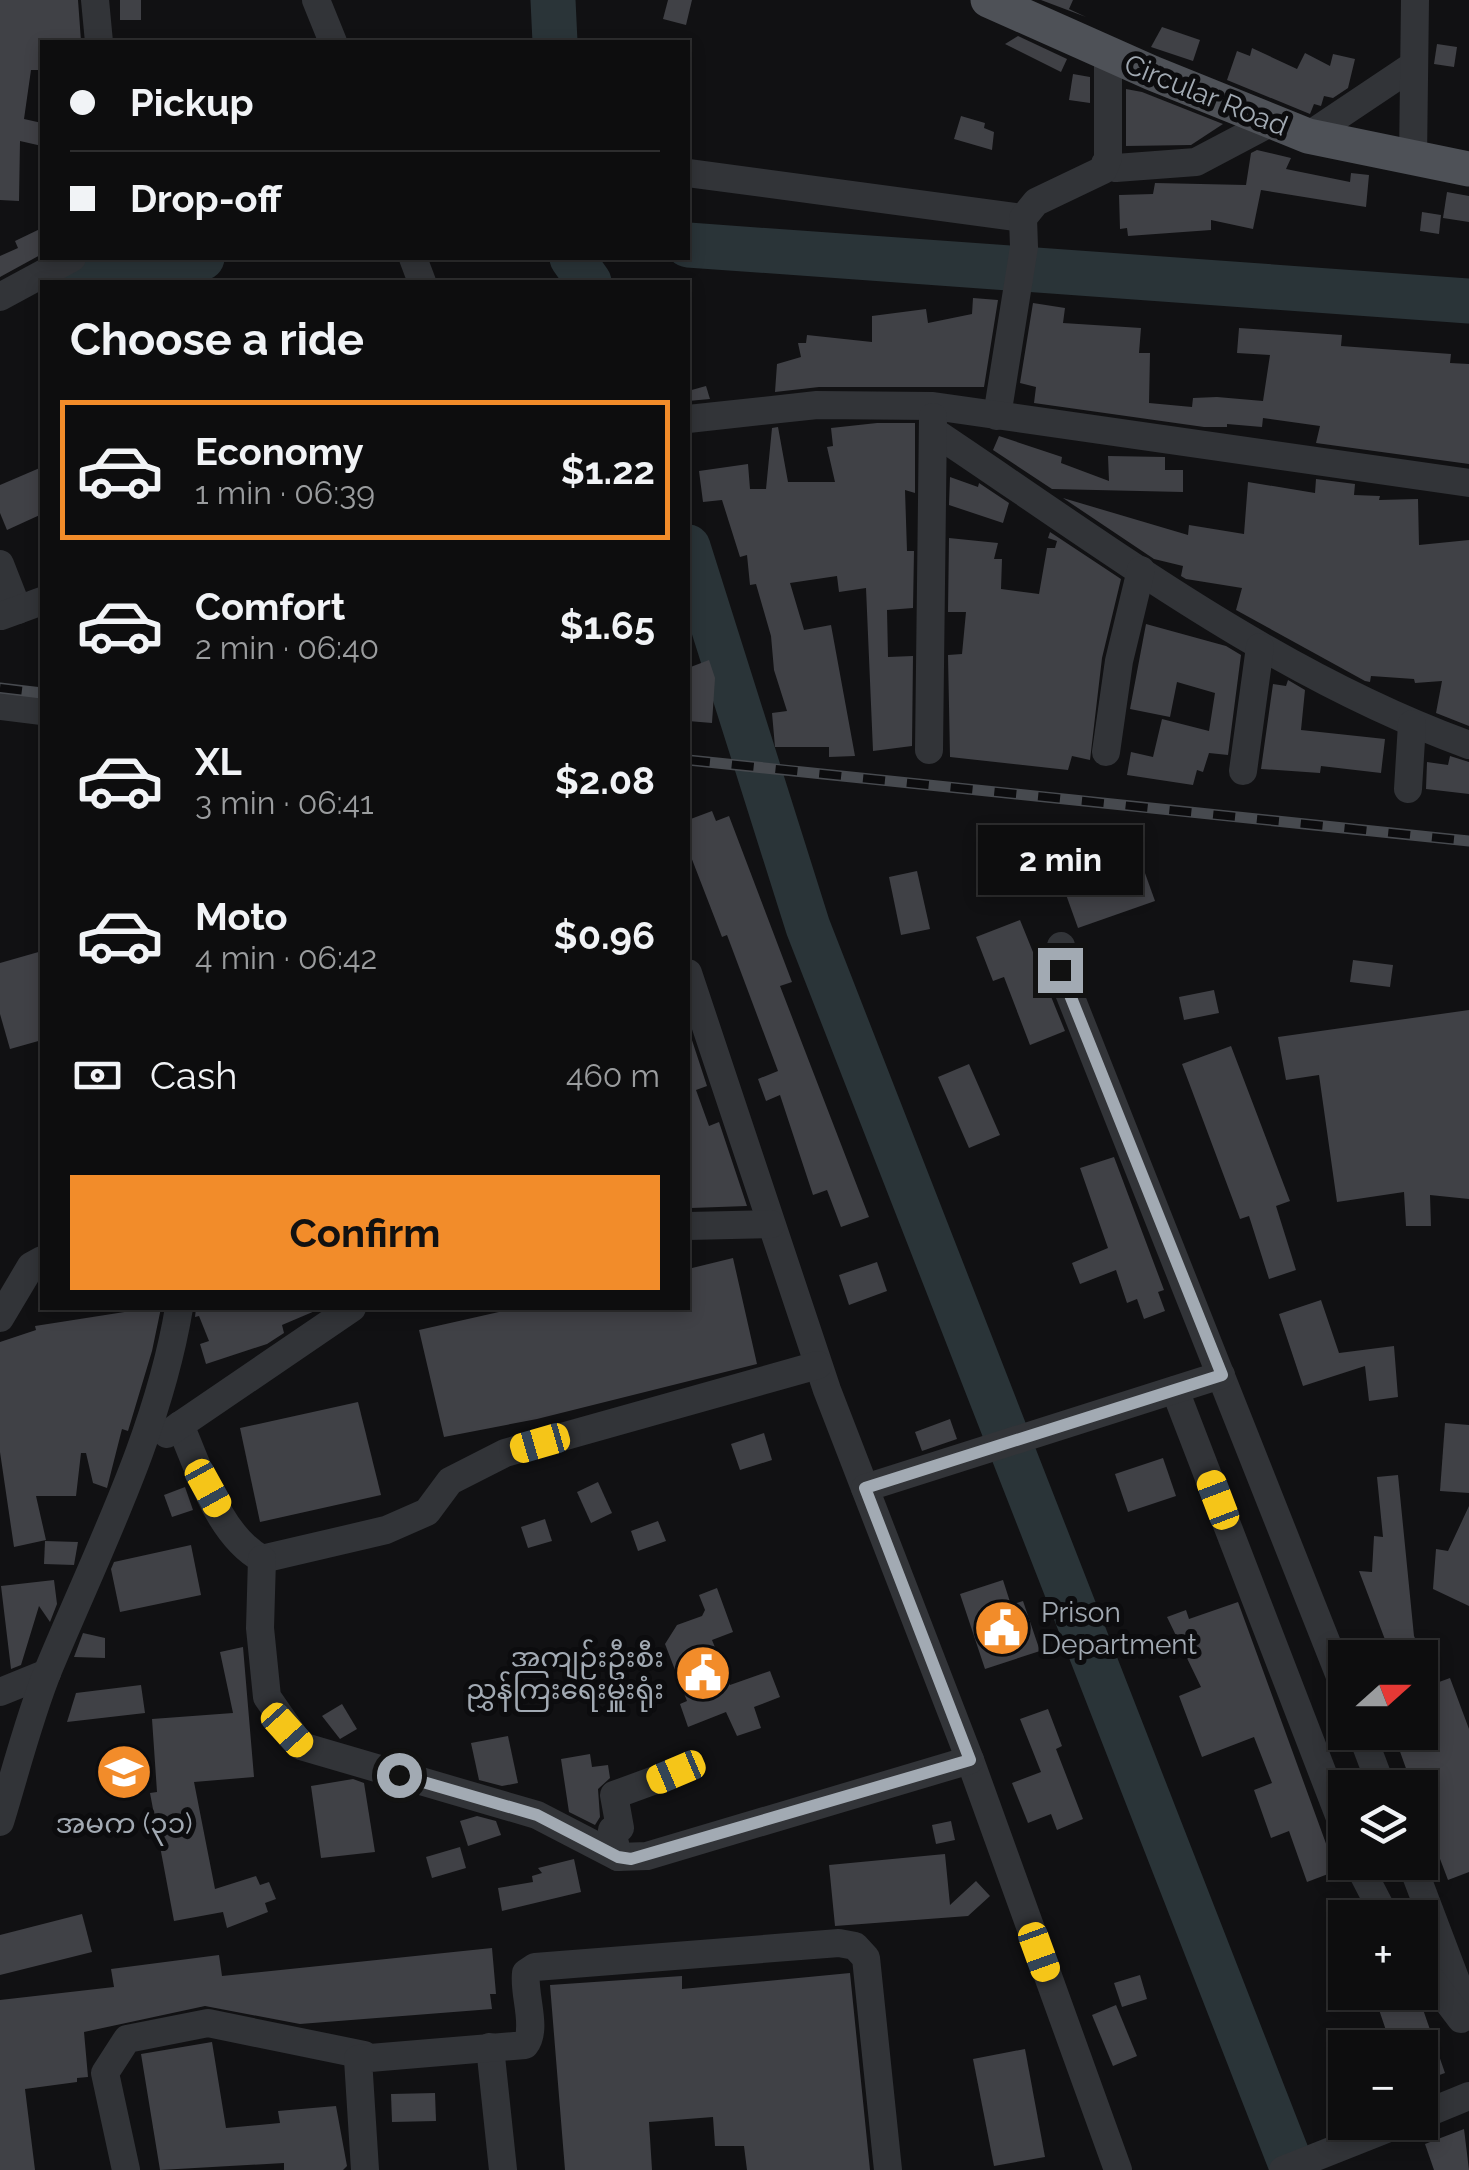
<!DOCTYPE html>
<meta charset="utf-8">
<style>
:root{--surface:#0d0d0e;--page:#161617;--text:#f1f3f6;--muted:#9a9c9e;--line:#2d2d2e;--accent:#f28c2a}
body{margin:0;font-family:Raleway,"Noto Sans Myanmar",sans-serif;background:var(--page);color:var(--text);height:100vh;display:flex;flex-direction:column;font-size:38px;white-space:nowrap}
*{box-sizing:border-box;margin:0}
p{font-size:32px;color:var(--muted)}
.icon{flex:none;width:55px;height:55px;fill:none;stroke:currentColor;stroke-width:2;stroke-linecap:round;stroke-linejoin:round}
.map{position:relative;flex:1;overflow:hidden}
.panel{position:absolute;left:40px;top:280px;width:650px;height:1030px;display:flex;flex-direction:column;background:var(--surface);border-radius:0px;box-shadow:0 5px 15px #0003,0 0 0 2px var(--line)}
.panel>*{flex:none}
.guide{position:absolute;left:40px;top:40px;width:650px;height:220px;border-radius:0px;box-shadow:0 5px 15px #0003,0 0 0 2px var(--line);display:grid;align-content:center;height:220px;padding:0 30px;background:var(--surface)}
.needle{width:65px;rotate:69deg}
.tools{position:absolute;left:1328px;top:1640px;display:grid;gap:20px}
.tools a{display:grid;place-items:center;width:110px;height:110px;border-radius:0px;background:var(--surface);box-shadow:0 5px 15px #0003,0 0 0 2px var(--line);font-size:50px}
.end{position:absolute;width:45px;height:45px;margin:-22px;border:12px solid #a2aab3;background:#111;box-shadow:0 0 0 5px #111}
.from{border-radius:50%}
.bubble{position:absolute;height:70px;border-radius:0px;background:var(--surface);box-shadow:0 5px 15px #0003,0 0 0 2px var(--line);font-size:32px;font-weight:700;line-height:70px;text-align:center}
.car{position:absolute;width:30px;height:60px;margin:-30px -15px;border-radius:12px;box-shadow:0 0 8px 2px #0007;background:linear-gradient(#f5c518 24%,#345 0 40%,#f5c518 0 76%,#345 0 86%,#f5c518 0)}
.guide b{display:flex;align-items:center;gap:35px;height:95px;font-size:38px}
.guide b+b{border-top:2px solid var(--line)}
.guide i{width:25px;height:25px;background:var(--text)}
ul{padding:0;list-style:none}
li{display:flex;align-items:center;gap:30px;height:140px;margin:0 20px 15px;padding:0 10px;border:5px solid transparent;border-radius:0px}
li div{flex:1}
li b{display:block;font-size:38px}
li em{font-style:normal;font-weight:700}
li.selected{border-color:var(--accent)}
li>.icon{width:90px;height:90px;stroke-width:1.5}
h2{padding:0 30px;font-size:45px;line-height:120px}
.pay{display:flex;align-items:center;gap:25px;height:110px;padding:0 30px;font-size:38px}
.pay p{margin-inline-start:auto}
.cta{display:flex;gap:20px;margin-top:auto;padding:20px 30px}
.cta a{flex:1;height:115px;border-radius:0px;background:var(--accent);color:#111;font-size:40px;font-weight:700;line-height:115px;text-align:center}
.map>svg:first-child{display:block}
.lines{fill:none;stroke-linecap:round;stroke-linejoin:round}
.river{stroke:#2a3438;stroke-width:45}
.building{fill:#404146}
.minor{stroke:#323438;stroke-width:28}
.major{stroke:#4e5157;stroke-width:35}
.rail-casing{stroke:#474a4f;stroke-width:11}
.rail{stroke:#0c0c0e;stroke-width:8;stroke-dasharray:22;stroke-linecap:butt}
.route{stroke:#a2aab3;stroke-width:12}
.labels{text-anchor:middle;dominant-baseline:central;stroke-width:10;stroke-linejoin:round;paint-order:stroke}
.street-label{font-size:28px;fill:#a2aab3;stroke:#0c0c0e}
.poi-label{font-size:28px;fill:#a2aab3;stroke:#0c0c0e;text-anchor:start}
</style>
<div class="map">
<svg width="1469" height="2170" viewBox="0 0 1469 2170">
<rect width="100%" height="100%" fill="#111113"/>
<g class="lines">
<g class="river">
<polyline points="553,0 555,42"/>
<polyline points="688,245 1469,301"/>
<polyline points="572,258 589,282"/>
<polyline points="58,282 202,258"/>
<polyline points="688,547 808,927 1293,2170"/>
</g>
</g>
<g class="building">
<polygon points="0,0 78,0 81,41 42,42 42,70 31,70 24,119 42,123 42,146 20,141 19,201 0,200"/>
<rect x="120" y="0" width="21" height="20"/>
<polygon points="668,0 692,0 686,25 663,19"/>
<polygon points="1041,0 1073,0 1069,9 1086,17"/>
<polygon points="1162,27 1200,40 1193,61 1151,47"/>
<polygon points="1018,36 1067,59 1061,72 1005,44"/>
<polygon points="1437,44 1457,47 1454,67 1434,64"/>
<polygon points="1252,48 1297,69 1305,53 1330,66 1333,54 1355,59 1348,88 1333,98 1324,96 1321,106 1314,104 1310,114 1227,80 1237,51 1250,56"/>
<polygon points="1073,74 1090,77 1090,103 1069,100"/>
<polygon points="1126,89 1142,92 1223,124 1191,145 1126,146"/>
<polygon points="961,116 985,123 984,128 994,132 992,150 954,139"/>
<polygon points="1257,150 1291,158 1286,169 1350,182 1351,173 1369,175 1366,207 1261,190 1253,229 1211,220 1211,230 1128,236 1127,228 1120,229 1119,195 1153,194 1155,183 1246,185 1251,153"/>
<polygon points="1447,192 1469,196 1469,222 1443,218"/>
<polygon points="1422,212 1441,215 1439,234 1420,231"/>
<polygon points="42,228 42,254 0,277 0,256 18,248 15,241"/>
<polygon points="973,298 998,300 984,387 819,387 775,392 777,364 801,357 798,343 806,343 807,335 872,342 872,316 926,309 928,323 972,314"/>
<polygon points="1033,303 1065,308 1063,323 1141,328 1139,353 1150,353 1149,403 1192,407 1193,398 1217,397 1263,401 1270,355 1237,353 1239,328 1342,335 1341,346 1451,354 1450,363 1469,364 1469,464 1316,443 1320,426 1263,418 1262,427 1227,424 1227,427 1204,427 1034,403 1036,387 1020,383"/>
<polygon points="706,386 710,399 688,401 688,391"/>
<polygon points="877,423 915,423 915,493 905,490 907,551 914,551 913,608 887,610 888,657 913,656 912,746 873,751 866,588 839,592 837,576 790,583 804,630 831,625 855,756 829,757 829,747 775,747 772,713 787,711 774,670 771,636 756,584 750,585 747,555 740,557 722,500 703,502 699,471 748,464 750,489 766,489 772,428 778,427 788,482 835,482 827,447 833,446 831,428"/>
<polygon points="999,436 1062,457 1061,463 1109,481 1108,456 1165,457 1165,470 1183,470 1183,492 1052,489 993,450"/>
<polygon points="42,467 42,514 7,530 0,513 0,485"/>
<polygon points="950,477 978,487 979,483 1009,503 1003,523 949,505"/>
<polygon points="1316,479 1355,484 1354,495 1380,496 1379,500 1418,499 1419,545 1469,540 1469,726 1436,713 1442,681 1415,683 1414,679 1371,676 1370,682 1365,681 1236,610 1242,588 1186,579 1181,576 1183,566 1154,559 1063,498 1188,535 1189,525 1244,534 1248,482 1315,493"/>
<polygon points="1050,532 1121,579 1102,658 1090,760 1072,756 1068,770 950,757 948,655 962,654 966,612 948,612 949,538 998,543 994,559 1002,559 1001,589 1039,594 1047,548 1055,548 1057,541 1048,538"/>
<polygon points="1146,624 1226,646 1241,655 1228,755 1209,753 1203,772 1197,770 1193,785 1127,775 1131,752 1153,757 1162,719 1209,731 1215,693 1177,682 1170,717 1130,709"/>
<polygon points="709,660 715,678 712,723 688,721 688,668"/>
<polygon points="1288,680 1305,690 1301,730 1385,739 1381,773 1321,766 1320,773 1261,769 1273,684 1286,686"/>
<polygon points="1450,756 1469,762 1469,794 1426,789 1427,762 1448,765"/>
<polygon points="712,811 716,821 729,816 792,982 780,986 869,1217 841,1227 827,1190 813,1195 780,1095 766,1101 758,1079 778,1071 727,935 722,937 688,849 688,820"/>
<polygon points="1141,862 1155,901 1078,928 1064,889"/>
<polygon points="917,871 930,929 901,935 889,877"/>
<polygon points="1020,920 1065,1031 1030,1045 1004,977 993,981 976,937"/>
<polygon points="42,951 42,1040 10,1049 0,1014 0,963"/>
<polygon points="1353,960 1393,965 1390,987 1350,982"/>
<polygon points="1214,990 1219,1013 1184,1020 1179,997"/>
<polygon points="1469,1010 1469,1199 1430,1195 1431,1226 1406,1226 1404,1192 1337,1202 1319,1075 1286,1080 1278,1037"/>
<polygon points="688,1028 707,1086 696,1090 709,1126 719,1122 747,1206 691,1208"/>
<polygon points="1231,1046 1290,1201 1276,1206 1296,1270 1269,1279 1249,1216 1240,1219 1182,1064"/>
<polygon points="969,1064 1000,1135 969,1148 938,1077"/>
<polygon points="1114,1157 1164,1290 1158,1292 1165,1311 1144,1319 1137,1299 1127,1303 1116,1270 1080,1284 1072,1263 1108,1248 1080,1168"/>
<polygon points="733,1258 757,1364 537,1419 444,1437 419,1330 517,1308 688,1308 688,1269"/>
<polygon points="877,1262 887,1291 849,1305 839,1275"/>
<polygon points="1321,1300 1339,1353 1394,1346 1398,1397 1369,1401 1365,1366 1303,1386 1279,1314"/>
<polygon points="150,1308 161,1308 152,1351 128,1431 122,1429 107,1488 93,1483 86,1453 81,1453 76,1496 36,1496 46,1540 14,1547 0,1452 0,1342 36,1330 35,1326"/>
<polygon points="196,1308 322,1308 282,1325 284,1333 267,1344 206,1364 200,1344 209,1341 199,1316 195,1317"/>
<polygon points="358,1402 381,1495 260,1522 240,1428"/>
<polygon points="950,1419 957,1439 922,1451 915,1432"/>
<polygon points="1445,1423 1469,1425 1469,1493 1440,1491"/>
<polygon points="764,1433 772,1460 740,1470 731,1444"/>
<polygon points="1163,1458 1176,1496 1128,1512 1115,1474"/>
<polygon points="1398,1475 1414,1636 1424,1658 1392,1658 1359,1571 1372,1572 1374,1536 1383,1537 1377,1477"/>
<polygon points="598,1482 612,1513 591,1523 577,1492"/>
<polygon points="185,1487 193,1510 172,1517 164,1495"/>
<polygon points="1469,1506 1469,1606 1433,1589 1436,1549 1448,1551"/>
<polygon points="545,1519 552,1541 528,1548 521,1527"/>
<polygon points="658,1521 666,1541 638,1551 631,1531"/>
<polygon points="45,1541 78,1542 74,1565 44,1564"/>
<polygon points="191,1545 201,1595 120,1612 111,1569 114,1562"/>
<polygon points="54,1580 57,1604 50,1622 39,1606 21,1665 11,1669 1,1586"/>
<polygon points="1003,1580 1011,1605 1023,1601 1040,1651 985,1669 960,1594"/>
<polygon points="717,1588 733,1632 712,1640 730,1685 770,1671 780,1697 754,1707 761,1728 737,1736 726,1712 688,1727 680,1704 687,1701 665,1644 677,1625 702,1616 705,1610 699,1595"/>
<polygon points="1238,1602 1336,1871 1307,1882 1289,1831 1271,1838 1254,1790 1272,1783 1254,1737 1202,1757 1179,1696 1201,1687 1167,1617 1186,1610 1189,1619"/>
<polygon points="83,1633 105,1638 105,1658 74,1657"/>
<polygon points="243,1647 254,1777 194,1782 215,1889 256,1876 260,1885 269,1882 276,1899 265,1903 268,1912 227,1928 223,1912 174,1921 150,1793 157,1792 152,1719 233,1713 220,1652"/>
<polygon points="1450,1678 1469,1729 1469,1872 1448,1880 1420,1806 1420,1788 1413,1788 1393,1732 1420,1732 1420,1689"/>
<polygon points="141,1685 145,1713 67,1722 76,1693"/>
<polygon points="342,1704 357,1729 340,1739 322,1716"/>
<polygon points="1048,1709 1062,1746 1056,1749 1083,1819 1057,1830 1051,1814 1028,1823 1012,1783 1041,1772 1020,1719"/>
<polygon points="508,1736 518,1783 502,1786 479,1780 471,1743"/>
<polygon points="590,1754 592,1767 608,1765 610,1778 598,1789 600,1817 595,1825 569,1812 561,1759"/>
<polygon points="353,1779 364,1783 375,1852 321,1858 311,1786"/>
<polygon points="477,1816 496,1821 501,1835 468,1846 460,1821"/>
<polygon points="951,1821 955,1840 936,1844 932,1825"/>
<polygon points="460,1847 466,1868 432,1878 426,1857"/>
<polygon points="945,1854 950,1905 976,1881 990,1896 968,1916 835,1926 829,1865"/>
<polygon points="574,1859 581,1892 502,1911 498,1888 533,1882 532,1876 542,1873 538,1868"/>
<polygon points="82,1914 92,1952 0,1975 0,1935"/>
<polygon points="492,1948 496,1994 490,1994 492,2009 300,2024 205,2006 84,2032 88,2077 77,2078 77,2082 25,2089 35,2170 0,2170 0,2000 114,1987 111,1969 219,1955 222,1976"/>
<polygon points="850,1973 870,2170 747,2170 744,2146 715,2146 713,2117 649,2122 652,2170 565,2170 550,1985 682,1976 682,1989"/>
<polygon points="1140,1975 1147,1999 1122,2007 1114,1983"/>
<polygon points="1373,1992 1417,1992 1445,2073 1420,2082 1420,2048 1392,2048"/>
<polygon points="1116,2005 1137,2056 1113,2066 1092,2015"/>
<polygon points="212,2042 226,2128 280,2123 278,2111 336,2106 347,2166 343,2170 284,2170 284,2163 160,2170 141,2054"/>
<polygon points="1025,2049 1045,2157 994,2166 973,2059"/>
<polygon points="435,2093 436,2121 392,2122 391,2094"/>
<polygon points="1464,2129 1469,2170 1434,2170 1425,2144"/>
</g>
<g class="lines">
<g class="minor">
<polyline points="95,0 99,42"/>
<polyline points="316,0 333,42"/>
<polyline points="1308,136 1414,65"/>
<polyline points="1413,159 1415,0"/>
<polyline points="1105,164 1116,168 1196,162 1272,122"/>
<polyline points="688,173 1023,218"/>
<polyline points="413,258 422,282"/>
<polyline points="0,297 72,258"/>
<polyline points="997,416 1024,247 1023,218 1036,202 1103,170 1108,158 1108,55"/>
<polyline points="688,419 817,405 933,406 1469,483"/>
<path d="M933,431C1104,545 1273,674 1469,745"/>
<polyline points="0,564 18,610"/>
<polyline points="1,616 42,601"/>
<polyline points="0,706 42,711"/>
<polyline points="929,750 933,417"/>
<polyline points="1106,752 1119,661 1141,570"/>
<polyline points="1243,771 1260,647"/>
<polyline points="1408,789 1412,724"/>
<polyline points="1061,946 1060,970 1345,1689"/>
<polyline points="688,973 827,1390 970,1760 1118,2170"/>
<polyline points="688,1226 771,1224"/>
<polyline points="0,1318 31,1266 42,1260"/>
<polyline points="1175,1390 1345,1831"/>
<path d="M180,1425C199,1468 218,1535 262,1559L386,1530L427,1512L450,1481L505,1453L818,1365"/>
<polyline points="167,1434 352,1308"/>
<polyline points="865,1488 1221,1375"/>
<polyline points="262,1559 260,1628 267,1697 301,1746 537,1815 618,1857 647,1856 970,1760"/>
<polyline points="0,1692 47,1673"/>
<polyline points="1361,1732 1382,1788"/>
<path d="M0,1822C16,1770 29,1717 49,1668C98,1550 158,1434 179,1308"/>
<polyline points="618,1857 612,1830 620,1828 614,1795 677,1772"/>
<polyline points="1357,1862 1386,1918"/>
<polyline points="1411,1862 1469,2015"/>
<polyline points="1420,1965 1461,2019"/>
<polyline points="490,2047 503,2170"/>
<polyline points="1420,2116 1469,2096"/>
<polyline points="126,2170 105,2073 127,2039 208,2023 364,2055"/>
<path d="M365,2170L358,2059L525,2045C538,2029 523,1994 526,1973L535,1967L839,1943L855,1946L866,1958L888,2170"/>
<polyline points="1283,2170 1404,2122"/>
</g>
<polyline class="major" points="988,0 1152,73 1308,136 1469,169"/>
<g class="rail-casing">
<g id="rail">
<polyline points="0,688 42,693"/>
<polyline points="688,760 1469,841"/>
</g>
</g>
<use href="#rail" class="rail"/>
</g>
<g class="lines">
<polyline class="route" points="399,1775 537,1815 618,1857 631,1859 970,1760 865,1488 1222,1375 1060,970"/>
</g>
<defs>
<g id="civic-disc" transform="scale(2.875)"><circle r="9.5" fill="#f28c2a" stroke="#0c0c0e"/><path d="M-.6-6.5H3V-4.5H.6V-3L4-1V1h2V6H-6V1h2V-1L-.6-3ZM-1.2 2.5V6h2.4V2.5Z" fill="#fff"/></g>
<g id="school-disc" transform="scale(2.875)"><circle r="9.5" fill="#f28c2a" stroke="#0c0c0e"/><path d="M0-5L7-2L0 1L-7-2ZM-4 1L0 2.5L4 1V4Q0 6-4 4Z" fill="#fff"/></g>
</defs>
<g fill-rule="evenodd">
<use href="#civic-disc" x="1002" y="1628"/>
<use href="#civic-disc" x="703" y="1673"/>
<use href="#school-disc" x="124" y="1772"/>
</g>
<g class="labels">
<g class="street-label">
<text transform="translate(1206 95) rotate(22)">Circular Road</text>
</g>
<g class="poi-label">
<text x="1041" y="1612">Prison<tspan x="1041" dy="32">Department</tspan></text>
<text x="664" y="1657" text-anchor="end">အကျဉ်းဦးစီး<tspan x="664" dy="32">ညွှန်ကြးရေးမှူးရုံး</tspan></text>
<text x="124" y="1823" text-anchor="middle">အမက (၃၁)</text>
</g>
</g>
</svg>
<div class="tools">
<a><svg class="needle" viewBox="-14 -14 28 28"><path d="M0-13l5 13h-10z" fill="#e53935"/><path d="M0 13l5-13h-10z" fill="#9a9c9e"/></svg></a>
<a><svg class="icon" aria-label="layers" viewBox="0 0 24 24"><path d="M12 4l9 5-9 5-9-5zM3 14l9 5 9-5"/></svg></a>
<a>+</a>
<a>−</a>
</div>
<i class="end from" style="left:399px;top:1775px"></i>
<i class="end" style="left:1060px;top:970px"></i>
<div class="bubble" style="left:978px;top:825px;width:165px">2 min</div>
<i class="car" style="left:540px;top:1443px;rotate:254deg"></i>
<i class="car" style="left:208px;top:1488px;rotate:151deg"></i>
<i class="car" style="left:1218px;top:1500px;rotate:339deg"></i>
<i class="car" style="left:287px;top:1730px;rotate:138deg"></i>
<i class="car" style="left:676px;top:1772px;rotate:247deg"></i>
<i class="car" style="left:1039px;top:1952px;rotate:160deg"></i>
<div class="guide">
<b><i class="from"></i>Pickup</b>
<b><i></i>Drop-off</b>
</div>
<section class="panel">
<h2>Choose a ride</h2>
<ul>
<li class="selected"><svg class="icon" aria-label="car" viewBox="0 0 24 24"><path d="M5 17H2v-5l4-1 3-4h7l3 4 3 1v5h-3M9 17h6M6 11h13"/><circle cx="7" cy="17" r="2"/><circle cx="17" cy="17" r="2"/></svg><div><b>Economy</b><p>1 min · 06:39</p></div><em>$1.22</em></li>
<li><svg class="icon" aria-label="car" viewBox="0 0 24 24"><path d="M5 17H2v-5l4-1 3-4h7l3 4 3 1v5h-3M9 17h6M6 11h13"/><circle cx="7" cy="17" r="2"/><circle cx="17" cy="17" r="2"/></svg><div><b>Comfort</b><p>2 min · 06:40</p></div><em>$1.65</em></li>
<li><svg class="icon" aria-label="car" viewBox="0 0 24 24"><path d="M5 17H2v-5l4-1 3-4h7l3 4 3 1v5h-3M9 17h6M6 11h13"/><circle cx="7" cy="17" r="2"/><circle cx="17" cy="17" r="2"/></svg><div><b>XL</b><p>3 min · 06:41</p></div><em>$2.08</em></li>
<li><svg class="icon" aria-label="car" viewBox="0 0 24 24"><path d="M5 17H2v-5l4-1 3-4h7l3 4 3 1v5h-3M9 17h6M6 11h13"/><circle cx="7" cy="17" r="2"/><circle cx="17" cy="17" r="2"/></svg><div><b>Moto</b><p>4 min · 06:42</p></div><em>$0.96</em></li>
</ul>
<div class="pay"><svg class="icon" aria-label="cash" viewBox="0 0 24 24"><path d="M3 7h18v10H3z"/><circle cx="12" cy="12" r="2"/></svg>Cash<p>460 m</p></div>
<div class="cta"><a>Confirm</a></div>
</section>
</div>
